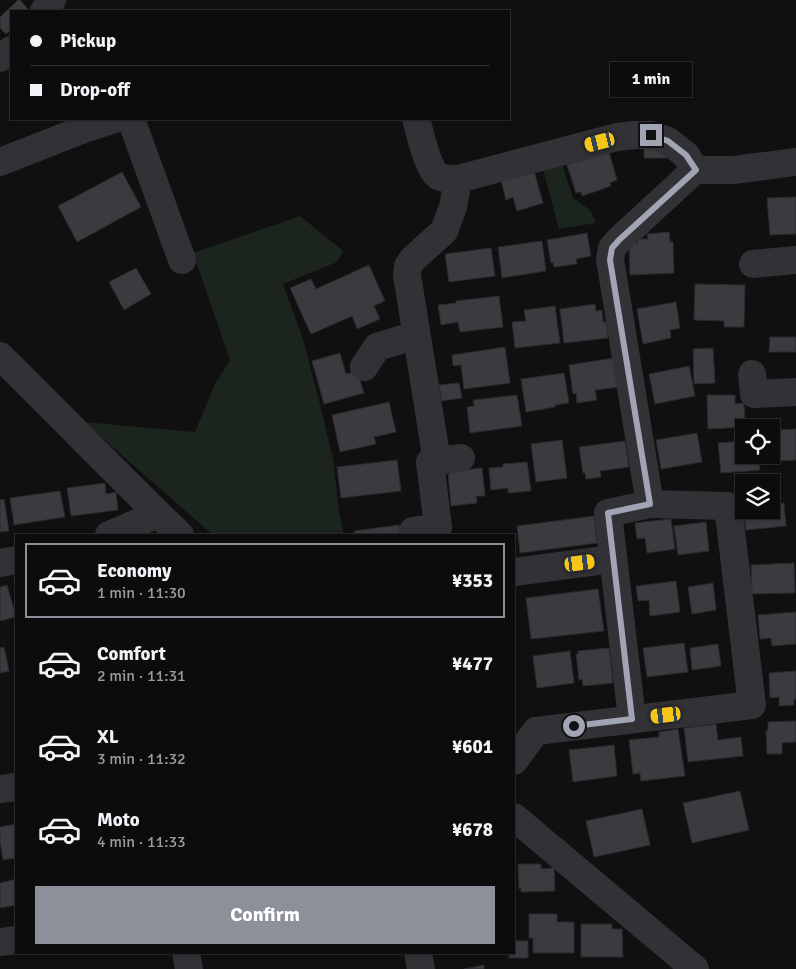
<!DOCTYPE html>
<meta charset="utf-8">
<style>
:root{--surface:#0c0c0d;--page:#151516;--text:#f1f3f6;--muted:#9a9b9d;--line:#2c2c2e;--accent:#8c9099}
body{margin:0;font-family:Signika,sans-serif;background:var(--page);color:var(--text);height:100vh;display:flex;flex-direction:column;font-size:19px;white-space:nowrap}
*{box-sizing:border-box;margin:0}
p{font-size:16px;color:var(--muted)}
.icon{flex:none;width:28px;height:28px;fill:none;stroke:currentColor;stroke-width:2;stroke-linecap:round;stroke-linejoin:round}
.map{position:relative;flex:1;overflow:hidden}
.drawer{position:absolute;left:15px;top:534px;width:500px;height:420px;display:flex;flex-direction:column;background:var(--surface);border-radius:0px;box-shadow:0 1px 4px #0004,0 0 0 1px var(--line)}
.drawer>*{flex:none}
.guide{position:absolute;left:10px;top:10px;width:500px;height:110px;border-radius:0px;box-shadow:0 1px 4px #0004,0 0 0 1px var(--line);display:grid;align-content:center;height:110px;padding:0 20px;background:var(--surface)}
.controls{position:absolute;left:735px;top:419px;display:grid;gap:10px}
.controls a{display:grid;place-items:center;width:45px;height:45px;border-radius:0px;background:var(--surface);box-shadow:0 1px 4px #0004,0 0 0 1px var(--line);font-size:25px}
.end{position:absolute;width:22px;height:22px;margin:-11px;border:6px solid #a1a5b3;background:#111;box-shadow:0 0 0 2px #111}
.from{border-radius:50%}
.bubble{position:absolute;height:35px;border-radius:0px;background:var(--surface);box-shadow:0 1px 4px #0004,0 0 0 1px var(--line);font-size:16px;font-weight:800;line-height:35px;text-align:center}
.car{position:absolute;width:15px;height:30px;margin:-15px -8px;border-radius:6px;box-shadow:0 0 4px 1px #0007;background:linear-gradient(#f5c518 24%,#345 0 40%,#f5c518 0 76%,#345 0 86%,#f5c518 0)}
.guide b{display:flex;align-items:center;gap:18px;height:48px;font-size:19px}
.guide b+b{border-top:1px solid var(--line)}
.guide i{width:12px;height:12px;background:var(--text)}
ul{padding:9px 0 0;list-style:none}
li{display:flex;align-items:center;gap:15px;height:75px;margin:0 10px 8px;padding:0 10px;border:2px solid transparent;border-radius:0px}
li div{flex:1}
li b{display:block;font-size:19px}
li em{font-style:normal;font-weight:800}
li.current{border-color:var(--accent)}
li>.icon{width:45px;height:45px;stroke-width:1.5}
.primary-button{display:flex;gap:10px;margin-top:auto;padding:10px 20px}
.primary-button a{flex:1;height:58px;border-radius:0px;background:var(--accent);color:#fff;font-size:20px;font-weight:800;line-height:58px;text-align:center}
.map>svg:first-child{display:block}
.green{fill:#1c241e}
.building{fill:#3a3a3f;stroke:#2a2a2e}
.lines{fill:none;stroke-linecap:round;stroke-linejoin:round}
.minor{stroke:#313136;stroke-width:28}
.route{stroke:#a1a5b3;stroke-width:6}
</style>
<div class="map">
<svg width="796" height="969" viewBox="0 0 796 969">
<rect width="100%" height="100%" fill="#101011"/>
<g class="green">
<polygon points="562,164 573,198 590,210 596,223 559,229 543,169"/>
<polygon points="300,216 343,251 337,262 283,284 303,339 322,412 334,464 338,507 344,535 213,535 84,422 195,432 215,384 230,360 193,253"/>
</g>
<g class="building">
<polygon points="18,0 20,0 30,11 11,11 11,29 6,34 0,28 0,17"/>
<rect x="644" y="149" width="22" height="9"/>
<polygon points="609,152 617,180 610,183 611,186 582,196 581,192 576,193 567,165"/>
<polygon points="533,167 543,203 517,211 513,197 506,200 500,176"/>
<polygon points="122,172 141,207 77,242 58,206"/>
<polygon points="796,197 796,234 770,235 767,198"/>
<polygon points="669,232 670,242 673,242 674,273 630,275 629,244 638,243 637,239 648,239 647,234"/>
<polygon points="587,233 591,256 576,259 577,264 554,267 553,262 551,263 547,240"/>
<polygon points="542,241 546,271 502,278 498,247"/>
<polygon points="491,248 495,276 449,282 445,254"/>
<polygon points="369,265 385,301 374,306 380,319 357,329 352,316 311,334 290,288 311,279 316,289"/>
<polygon points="136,268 151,294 124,310 109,282"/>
<polygon points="695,284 745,285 744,327 724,327 724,321 694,320"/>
<polygon points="499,296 503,327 460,332 458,322 441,325 438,305 456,303 456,301"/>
<polygon points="676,302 680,328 670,330 671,338 643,344 637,309"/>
<polygon points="595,304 596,311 602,310 603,322 606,322 608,338 564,343 560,309"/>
<polygon points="555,306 560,343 515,348 512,322 526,321 524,310"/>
<polygon points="770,337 796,337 796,352 769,352"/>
<polygon points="505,347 510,383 464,389 461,365 453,366 452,355"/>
<polygon points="713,348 715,383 694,384 693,349"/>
<polygon points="340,353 346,374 357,371 364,393 324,404 312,361"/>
<polygon points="614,358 619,387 595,390 597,400 577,403 576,393 573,394 569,365"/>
<polygon points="689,366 695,396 655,404 649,374"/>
<polygon points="564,373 569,403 555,405 555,407 526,412 521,379"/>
<polygon points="459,383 462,398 442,401 439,385"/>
<polygon points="517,395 522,426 470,433 467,407 474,406 473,400"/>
<polygon points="707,395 735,395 735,404 744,403 745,427 708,429"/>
<polygon points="389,402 396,432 374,437 376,444 340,452 332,415"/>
<polygon points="796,429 796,460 777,461 775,430"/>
<polygon points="697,433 702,462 661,469 656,440"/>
<polygon points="562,440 567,478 536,482 531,444"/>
<polygon points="625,441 629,467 600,471 601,477 586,479 585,473 583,473 579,447"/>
<polygon points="744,441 744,455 758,455 760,470 721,473 718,443"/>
<polygon points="397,460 401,491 341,498 337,467"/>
<polygon points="527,462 531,491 508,493 508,488 491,490 489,468 503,467 503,464"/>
<polygon points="482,468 485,496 476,496 477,503 451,506 448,472"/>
<polygon points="105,483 106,494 116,492 118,510 71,516 67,488"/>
<polygon points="60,491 65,517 14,525 10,498"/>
<polygon points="4,499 9,531 0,532 0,500"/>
<polygon points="784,503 786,526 746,530 743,507 744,510 771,510 771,504"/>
<polygon points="594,516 597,543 520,553 517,526"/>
<polygon points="671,519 675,549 647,553 645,538 637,539 635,523"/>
<polygon points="706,522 709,551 678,555 674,526"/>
<polygon points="399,525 401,535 354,535 354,531"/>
<polygon points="794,563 795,593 752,594 751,565"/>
<polygon points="676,581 680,612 650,616 649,600 638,601 636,586"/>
<polygon points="713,583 716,610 692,614 688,587"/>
<polygon points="7,585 16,617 0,621 0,587"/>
<polygon points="598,589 604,631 531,639 526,598"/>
<polygon points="796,612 796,644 772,646 771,638 760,639 758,615"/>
<polygon points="684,643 688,672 647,677 643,648"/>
<polygon points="718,644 721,666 692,670 690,648"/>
<polygon points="4,647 9,671 0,673 0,648"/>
<polygon points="609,648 613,683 583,686 582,679 579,680 576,654 578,654 578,651"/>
<polygon points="570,651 574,683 537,688 533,656"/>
<polygon points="796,671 796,699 794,700 794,705 779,706 779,697 770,698 769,673"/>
<polygon points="796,721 796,742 782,743 782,754 767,754 766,731 768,731 768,722"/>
<polygon points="716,724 718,740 741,737 743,756 688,762 684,728"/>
<polygon points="678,729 685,776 641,781 640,773 633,774 629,740 659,737 659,732"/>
<polygon points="614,745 617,776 573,782 569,750"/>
<polygon points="740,791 749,830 692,843 683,803"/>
<polygon points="642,809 650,845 594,857 586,821"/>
<polygon points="16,824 16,858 3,860 0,842 0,827"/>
<polygon points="518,864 541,864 541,869 554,868 555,891 521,892 521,888 519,889"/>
<polygon points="16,879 16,905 0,908 0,883"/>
<polygon points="529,914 557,914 557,922 574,922 574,953 533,953 533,938 529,938"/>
<polygon points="581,924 612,924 612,929 622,929 623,957 581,957"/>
<polygon points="514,941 528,941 528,958 509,958 509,952 514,952"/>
<polygon points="484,965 484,969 464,969"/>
</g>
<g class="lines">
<g class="minor">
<polyline points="44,11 52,0"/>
<polyline points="0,58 11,50"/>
<polyline points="131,119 182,260"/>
<path d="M416,119C420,132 427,168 438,176C444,179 452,179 458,179L617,137L635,135H651L668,141L686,155L695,170"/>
<polyline points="0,162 84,129 115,119"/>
<polyline points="753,264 796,260"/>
<polyline points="0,356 158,514 180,535"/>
<polyline points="364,367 377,347 416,335"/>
<polyline points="752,374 754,394 796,392"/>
<polyline points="437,461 407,275 408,266 413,259 444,231 453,207 458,179"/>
<polyline points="109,535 158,514"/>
<polyline points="413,535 413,531 438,527 430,462 461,458"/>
<polyline points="0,563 16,560"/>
<polyline points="514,572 613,559"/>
<polyline points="632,719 608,513 650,504"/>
<polyline points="514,761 536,731 752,705 728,506 650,504 610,259 612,248 619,240 695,170 733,170 796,162"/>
<polyline points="0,789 16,787"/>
<polyline points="514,817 695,969"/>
<polyline points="0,942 16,940"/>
<polyline points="186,952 189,969"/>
<polyline points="418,952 421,969"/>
</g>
</g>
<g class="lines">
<polyline class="route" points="574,726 632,719 608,513 650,504 610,260 612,248 619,240 696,170 686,155 668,141 651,135"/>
</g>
</svg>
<div class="controls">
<a><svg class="icon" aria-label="locate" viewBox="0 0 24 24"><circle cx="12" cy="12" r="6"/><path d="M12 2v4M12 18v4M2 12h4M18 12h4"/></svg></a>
<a><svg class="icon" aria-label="layers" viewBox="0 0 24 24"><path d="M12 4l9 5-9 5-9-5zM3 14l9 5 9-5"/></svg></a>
</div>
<i class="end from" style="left:574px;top:726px"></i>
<i class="end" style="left:651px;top:135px"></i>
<div class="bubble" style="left:610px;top:62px;width:82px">1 min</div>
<i class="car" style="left:600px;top:142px;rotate:256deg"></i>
<i class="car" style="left:580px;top:563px;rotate:83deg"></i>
<i class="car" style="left:666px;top:715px;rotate:263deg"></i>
<div class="guide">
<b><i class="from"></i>Pickup</b>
<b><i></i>Drop-off</b>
</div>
<section class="drawer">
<ul>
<li class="current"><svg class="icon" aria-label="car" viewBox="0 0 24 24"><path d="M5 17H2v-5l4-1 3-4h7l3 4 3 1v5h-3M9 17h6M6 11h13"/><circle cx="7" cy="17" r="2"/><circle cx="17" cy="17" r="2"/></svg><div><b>Economy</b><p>1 min · 11:30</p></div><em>¥353</em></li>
<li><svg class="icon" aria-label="car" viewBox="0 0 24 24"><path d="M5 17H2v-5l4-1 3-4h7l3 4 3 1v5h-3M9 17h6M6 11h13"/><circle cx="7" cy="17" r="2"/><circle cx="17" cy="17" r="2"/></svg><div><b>Comfort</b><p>2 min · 11:31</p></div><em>¥477</em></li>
<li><svg class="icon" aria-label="car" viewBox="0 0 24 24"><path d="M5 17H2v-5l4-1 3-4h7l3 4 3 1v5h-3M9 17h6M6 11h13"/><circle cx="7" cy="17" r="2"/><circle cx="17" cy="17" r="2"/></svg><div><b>XL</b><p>3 min · 11:32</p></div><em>¥601</em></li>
<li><svg class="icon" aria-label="car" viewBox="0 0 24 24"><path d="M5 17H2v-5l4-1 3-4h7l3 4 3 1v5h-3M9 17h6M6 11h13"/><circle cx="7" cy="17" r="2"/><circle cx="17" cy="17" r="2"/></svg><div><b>Moto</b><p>4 min · 11:33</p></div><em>¥678</em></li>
</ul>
<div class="primary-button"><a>Confirm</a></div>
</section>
</div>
